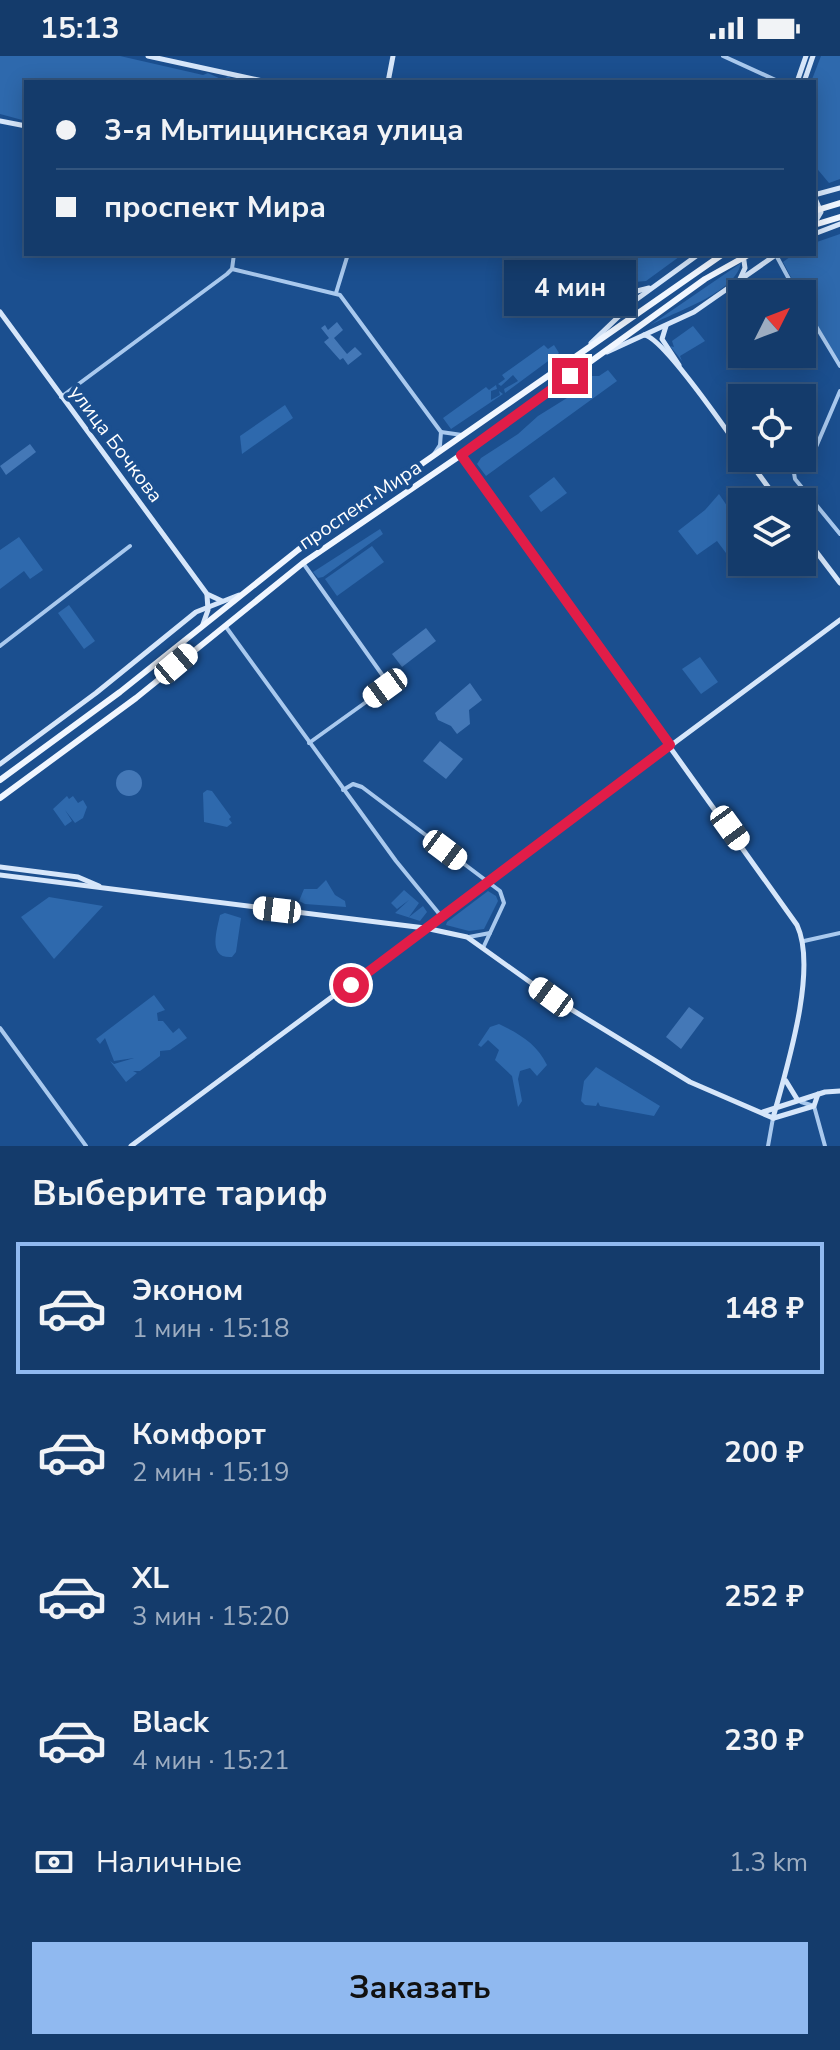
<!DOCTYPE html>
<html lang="ru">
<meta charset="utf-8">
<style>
:root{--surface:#143b6b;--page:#1d4271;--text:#f1f3f6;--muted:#9dadc1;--line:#33557e;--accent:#90b9f0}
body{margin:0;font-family:"Nunito Sans",sans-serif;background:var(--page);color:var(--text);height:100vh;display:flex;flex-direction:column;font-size:30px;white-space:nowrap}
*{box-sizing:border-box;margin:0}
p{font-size:26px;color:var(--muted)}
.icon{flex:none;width:44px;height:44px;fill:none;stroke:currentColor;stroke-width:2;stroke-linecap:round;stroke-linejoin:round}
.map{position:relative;height:1090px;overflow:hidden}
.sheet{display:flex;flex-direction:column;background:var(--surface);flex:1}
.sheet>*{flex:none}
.top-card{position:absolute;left:24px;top:24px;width:792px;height:176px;border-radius:0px;box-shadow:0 4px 20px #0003,0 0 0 2px var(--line);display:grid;align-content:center;height:176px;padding:0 32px;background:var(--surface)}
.needle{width:52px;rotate:48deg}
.controls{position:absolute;left:728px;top:224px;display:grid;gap:16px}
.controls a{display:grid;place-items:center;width:88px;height:88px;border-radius:0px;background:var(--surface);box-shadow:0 4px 20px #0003,0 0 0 2px var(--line);font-size:40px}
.end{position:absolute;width:36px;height:36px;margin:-18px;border:10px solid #e11d48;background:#fff;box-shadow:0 0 0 4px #fff}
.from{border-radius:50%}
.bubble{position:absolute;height:56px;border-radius:0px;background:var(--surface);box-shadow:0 4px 20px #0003,0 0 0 2px var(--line);font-size:26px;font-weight:700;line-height:56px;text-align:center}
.car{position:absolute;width:24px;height:48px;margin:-24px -12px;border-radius:10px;box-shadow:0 0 6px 2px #0007;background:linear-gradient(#fff 24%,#345 0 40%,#fff 0 76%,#345 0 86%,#fff 0)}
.top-card b{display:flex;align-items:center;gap:28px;height:76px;font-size:30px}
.top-card b+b{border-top:2px solid var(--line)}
.top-card i{width:20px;height:20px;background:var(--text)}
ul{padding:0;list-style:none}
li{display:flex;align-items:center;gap:24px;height:132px;margin:0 16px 12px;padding:0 16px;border:4px solid transparent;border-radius:0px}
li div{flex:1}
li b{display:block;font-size:30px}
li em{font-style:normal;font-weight:700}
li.active{border-color:var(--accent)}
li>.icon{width:72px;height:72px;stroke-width:1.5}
h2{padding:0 32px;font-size:36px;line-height:96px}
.pay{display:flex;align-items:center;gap:20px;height:88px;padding:0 32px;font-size:30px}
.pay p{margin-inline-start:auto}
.primary-button{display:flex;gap:16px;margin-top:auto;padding:16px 32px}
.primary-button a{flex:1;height:92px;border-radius:0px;background:var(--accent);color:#111;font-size:32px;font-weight:700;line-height:92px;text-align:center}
.status{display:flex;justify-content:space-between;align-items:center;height:56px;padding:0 40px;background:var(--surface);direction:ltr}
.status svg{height:22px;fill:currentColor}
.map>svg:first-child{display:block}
.green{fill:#2e69ad}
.building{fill:#4478b7}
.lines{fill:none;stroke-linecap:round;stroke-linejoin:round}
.street{stroke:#a9c9ee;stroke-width:4}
.secondary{stroke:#d6e6fa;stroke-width:5}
.primary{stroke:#f0f6ff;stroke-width:6}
.route{stroke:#e11d48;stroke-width:10}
.labels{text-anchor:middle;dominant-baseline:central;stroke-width:8;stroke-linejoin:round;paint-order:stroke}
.street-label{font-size:20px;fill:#fff;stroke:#1b4f8f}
</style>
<div class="status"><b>15:13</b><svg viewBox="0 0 49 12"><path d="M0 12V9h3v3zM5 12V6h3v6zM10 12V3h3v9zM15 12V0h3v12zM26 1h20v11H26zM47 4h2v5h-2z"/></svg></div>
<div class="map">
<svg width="840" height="1090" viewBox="0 0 840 1090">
<rect width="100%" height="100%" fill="#1b4f8f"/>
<g class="green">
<polygon points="0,0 120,0 203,19 208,17 223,24 228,20 236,26 26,26 26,65 0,58"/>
<polygon points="821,0 840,0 840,123 829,127 814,109 814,26 811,26"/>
<polygon points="840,178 840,306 815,267 783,206 794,198 814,198 814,187"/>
<polygon points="607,198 683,198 646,225 634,226 614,202"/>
<path d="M741,207C735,238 673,256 649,270Z"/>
<polygon points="693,270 705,285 680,300 682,305 670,290 674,291 672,285"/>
<polygon points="544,289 548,293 554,289 559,297 505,337 504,333 518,325 513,319 501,330 498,328 505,323 502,319"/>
<polygon points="608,314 617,325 486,420 477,408 481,402 518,378 538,360 575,337 592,320 599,320"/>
<polygon points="496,329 497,333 491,335 491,344 500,339 499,335 503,338 451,373 443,362 486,331 489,334"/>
<polygon points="285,349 293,362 242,398 240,380"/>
<polygon points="554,421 567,437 541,456 529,440"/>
<polygon points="719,438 742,472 742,485 726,497 717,485 697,499 678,475 705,454"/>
<polygon points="380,473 383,478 323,521 318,522 313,516"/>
<polygon points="19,481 43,514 30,523 24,515 0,533 0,494"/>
<polygon points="372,490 384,506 337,540 325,523"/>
<polygon points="69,549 95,585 84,593 58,557"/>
<polygon points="700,601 718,626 701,638 682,613"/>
<polygon points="207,734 212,735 231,761 229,763 232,767 227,771 204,766 203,737"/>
<polygon points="67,740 69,743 73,740 78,747 83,744 87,751 83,762 75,767 65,754 72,765 65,770 53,753"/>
<polygon points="326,824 335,839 345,845 346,851 305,848 299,845 304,833 317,833"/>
<polygon points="404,834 419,847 409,861 423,850 427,856 420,865 395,857 409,844 397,853 391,847"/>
<polygon points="488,835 496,840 498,845 484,873 469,875 446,869 447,866"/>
<polygon points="49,841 103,850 54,903 21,861"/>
<path d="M225,857L241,862L236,896L232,901C207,903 217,874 220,859Z"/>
<polygon points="154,939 165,954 157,957 158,965 163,965 173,977 179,972 187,982 170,994 160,995 160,1000 140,1015 133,1015 137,1017 126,1026 110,1005 114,1008 134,1002 114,1005 105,982 100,988 96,983"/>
<path d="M499,968C520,978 537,988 547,1009L537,1020L530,1012L520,1015L518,1023L522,1045L518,1051L512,1020L495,1004L499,994L488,984L481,991L478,989L490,971Z"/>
<polygon points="596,1011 660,1050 654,1060 600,1050 598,1046 596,1050 585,1049 581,1045 584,1025"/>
</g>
<g class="building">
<polygon points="337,266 343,274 334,282 347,298 355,291 362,298 348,309 343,302 340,304 324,286 329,282 321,272 325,269 328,274"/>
<polygon points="30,388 36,396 6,419 0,410"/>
<polygon points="426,572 436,585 402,611 392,598"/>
<polygon points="470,627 482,644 469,654 470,668 457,678 451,670 438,664 435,657"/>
<polygon points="440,685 463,703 446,723 423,705"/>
<circle cx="129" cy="727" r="13"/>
<polygon points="689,951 704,962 681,993 666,981"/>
</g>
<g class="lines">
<g class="street">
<polyline points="723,0 780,26"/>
<polyline points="776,199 797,238"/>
<polyline points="232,213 340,239 441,376 440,389 434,398"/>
<polyline points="336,237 348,198"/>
<polyline points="802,247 840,310"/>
<polyline points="840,335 813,398 794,417 795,423 840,478"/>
<polyline points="61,341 227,218 232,213 234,198"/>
<polyline points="441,376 462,379"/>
<polyline points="303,507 388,627 387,631 309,687"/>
<polyline points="226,571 396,805 441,860"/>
<polyline points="0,590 130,490"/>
<polyline points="343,734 353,728 362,731 500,835 504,847 483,892"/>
<polyline points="469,881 490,877"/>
<polyline points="804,885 840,877"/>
<polyline points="0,972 86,1090"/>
<polyline points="801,1046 814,1050 825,1090"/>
<polyline points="768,1090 773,1062"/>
</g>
<g class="secondary">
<polyline points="148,0 267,26"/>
<polyline points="388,26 393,0"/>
<polyline points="797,26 806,0"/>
<polyline points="804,26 813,0"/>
<polyline points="0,65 26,70"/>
<polyline points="814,139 840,132"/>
<polyline points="814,140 821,156 814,168"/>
<polyline points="814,178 840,168"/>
<polyline points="578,198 609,207 633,236 649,232"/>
<polyline points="739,225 745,212 743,198"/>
<polyline points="0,256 207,538 222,545"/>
<polyline points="666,270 662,283 679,309"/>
<path d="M644,279C663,281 727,375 742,396"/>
<polyline points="591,287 637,243 699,198"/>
<polyline points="607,296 694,256 777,198"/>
<path d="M461,399L797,869C818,914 786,1014 773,1062"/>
<polyline points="747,402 779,446"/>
<polyline points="802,477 840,527"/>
<polyline points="203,568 208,554 207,539"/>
<polyline points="0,708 96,637 196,556 239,539"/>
<polyline points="0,811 78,821 99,830"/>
<polyline points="0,819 425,872 467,881 551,941 690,1026 773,1062"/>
<polyline points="786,1025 797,1043"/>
<polyline points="763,1056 825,1036 840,1035"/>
<polyline points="774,1062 814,1050 818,1038"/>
<polyline points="131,1090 840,564"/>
</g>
<g class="primary">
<polyline points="814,155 840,147"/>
<polyline points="814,169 840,161"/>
<polyline points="0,724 120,636 298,494 723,198"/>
<polyline points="0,742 136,642 303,507 461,399 705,223 750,198"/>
</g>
</g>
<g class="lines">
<polyline class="route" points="351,929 670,689 461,399 570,320"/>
</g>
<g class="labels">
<g class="street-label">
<text transform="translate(116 388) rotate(53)">улица Бочкова</text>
<text transform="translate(360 449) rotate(-34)">проспект Мира</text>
</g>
</g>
</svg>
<div class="controls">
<a><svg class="needle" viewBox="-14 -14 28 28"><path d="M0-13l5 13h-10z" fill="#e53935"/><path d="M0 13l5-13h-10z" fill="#9dadc1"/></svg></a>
<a><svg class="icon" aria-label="locate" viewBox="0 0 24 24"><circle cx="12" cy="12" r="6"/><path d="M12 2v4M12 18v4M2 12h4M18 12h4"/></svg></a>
<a><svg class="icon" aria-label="layers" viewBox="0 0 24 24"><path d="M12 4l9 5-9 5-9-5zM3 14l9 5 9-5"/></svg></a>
</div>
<i class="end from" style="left:351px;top:929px"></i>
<i class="end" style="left:570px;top:320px"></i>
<div class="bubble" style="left:504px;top:204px;width:132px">4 мин</div>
<i class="car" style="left:176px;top:608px;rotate:50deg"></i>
<i class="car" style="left:385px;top:632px;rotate:234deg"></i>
<i class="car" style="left:730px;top:772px;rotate:144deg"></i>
<i class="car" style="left:445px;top:794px;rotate:127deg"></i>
<i class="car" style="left:277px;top:854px;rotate:277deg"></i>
<i class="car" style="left:551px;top:941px;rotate:306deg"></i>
<div class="top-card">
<b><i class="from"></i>3-я Мытищинская улица</b>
<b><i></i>проспект Мира</b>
</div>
</div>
<section class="sheet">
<h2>Выберите тариф</h2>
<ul>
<li class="active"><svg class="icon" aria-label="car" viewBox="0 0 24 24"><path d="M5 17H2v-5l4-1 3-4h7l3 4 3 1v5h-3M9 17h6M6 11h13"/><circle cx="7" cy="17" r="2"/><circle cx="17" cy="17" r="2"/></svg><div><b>Эконом</b><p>1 мин · 15:18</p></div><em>148 ₽</em></li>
<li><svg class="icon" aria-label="car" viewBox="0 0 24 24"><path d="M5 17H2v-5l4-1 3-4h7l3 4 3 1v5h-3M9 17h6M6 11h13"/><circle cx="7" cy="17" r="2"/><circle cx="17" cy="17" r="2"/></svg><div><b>Комфорт</b><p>2 мин · 15:19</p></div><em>200 ₽</em></li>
<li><svg class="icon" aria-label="car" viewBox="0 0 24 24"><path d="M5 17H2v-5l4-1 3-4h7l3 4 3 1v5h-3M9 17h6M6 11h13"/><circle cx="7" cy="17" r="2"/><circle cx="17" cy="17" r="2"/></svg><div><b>XL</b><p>3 мин · 15:20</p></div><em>252 ₽</em></li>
<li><svg class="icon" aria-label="car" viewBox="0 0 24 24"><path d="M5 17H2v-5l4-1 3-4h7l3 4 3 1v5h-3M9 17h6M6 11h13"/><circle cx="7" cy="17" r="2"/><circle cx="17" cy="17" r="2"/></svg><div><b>Black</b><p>4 мин · 15:21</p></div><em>230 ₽</em></li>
</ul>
<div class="pay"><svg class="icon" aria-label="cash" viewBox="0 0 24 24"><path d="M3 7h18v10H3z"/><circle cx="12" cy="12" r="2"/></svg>Наличные<p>1.3 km</p></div>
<div class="primary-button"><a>Заказать</a></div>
</section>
